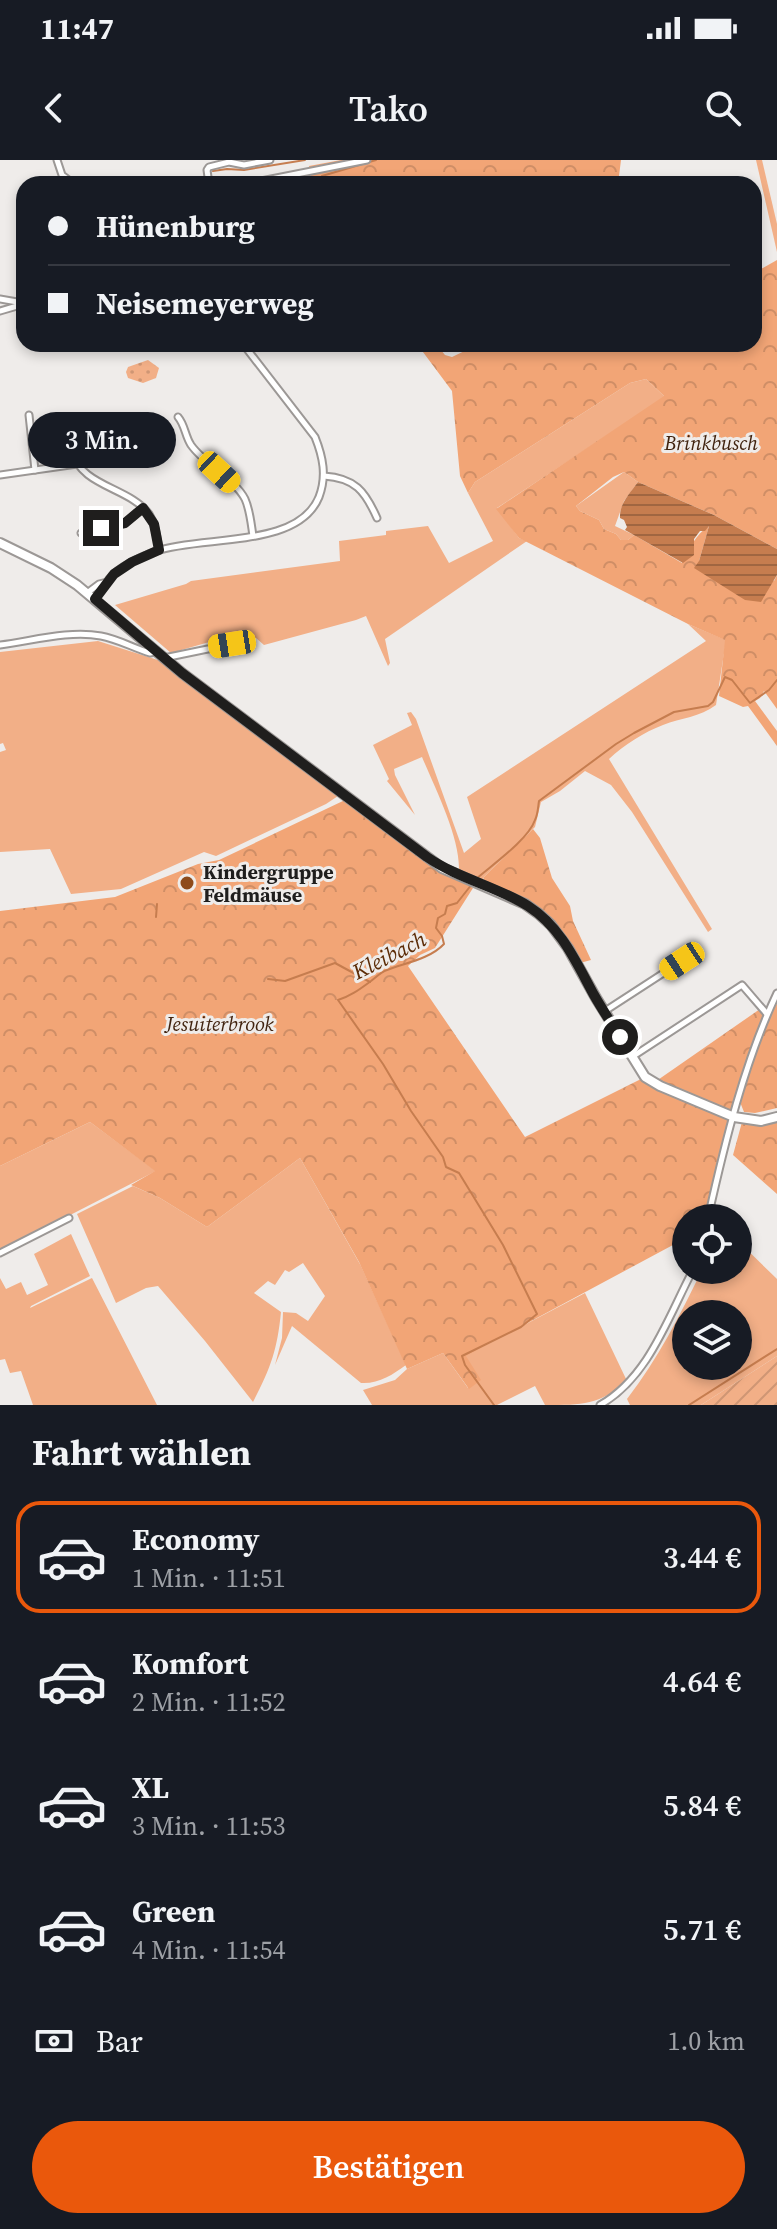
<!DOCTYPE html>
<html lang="de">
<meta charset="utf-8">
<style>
:root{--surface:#171b24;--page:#20242c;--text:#f1f3f6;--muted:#9ea1a6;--line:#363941;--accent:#ea580c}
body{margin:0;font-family:"Source Serif 4",serif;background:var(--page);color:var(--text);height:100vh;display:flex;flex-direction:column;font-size:30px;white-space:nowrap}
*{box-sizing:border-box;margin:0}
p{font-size:26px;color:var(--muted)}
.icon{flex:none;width:44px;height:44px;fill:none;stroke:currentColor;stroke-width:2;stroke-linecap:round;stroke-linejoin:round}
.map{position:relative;height:1245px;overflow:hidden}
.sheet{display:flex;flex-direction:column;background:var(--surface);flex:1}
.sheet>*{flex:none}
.top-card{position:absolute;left:16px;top:16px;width:746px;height:176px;border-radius:24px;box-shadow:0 4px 12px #0003;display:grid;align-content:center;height:176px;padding:0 32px;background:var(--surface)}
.buttons{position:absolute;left:672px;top:1044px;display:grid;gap:16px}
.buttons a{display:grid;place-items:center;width:80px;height:80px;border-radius:50%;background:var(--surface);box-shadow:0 4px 12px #0003;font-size:40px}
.end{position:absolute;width:36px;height:36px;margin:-18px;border:10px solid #1f1e1d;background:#fff;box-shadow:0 0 0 4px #fff}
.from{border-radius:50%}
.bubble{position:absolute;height:56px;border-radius:28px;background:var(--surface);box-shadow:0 4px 12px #0003;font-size:26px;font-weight:600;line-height:56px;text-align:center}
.car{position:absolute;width:24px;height:48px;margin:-24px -12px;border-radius:10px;box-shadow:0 0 6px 2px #0007;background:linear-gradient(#f5c518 24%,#345 0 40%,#f5c518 0 76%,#345 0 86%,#f5c518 0)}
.top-card b{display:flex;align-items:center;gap:28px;height:76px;font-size:30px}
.top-card b+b{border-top:2px solid var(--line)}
.top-card i{width:20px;height:20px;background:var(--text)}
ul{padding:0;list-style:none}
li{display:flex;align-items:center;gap:24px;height:112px;margin:0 16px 12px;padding:0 16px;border:4px solid transparent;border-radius:24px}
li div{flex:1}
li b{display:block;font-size:30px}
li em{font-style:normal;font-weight:600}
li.on{border-color:var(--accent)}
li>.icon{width:72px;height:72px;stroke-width:1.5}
h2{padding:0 32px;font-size:36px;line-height:96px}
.pay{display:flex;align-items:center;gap:20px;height:88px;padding:0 32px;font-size:30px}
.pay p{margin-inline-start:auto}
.action{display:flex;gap:16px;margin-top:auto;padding:16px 32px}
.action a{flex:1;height:92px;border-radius:48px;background:var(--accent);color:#fff;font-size:32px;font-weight:600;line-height:92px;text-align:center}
.status{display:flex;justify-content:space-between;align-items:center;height:56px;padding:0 40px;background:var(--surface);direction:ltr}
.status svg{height:22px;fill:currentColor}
header{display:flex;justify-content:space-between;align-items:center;height:104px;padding:0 32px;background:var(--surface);font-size:36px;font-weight:600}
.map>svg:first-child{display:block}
.grass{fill:#f2af87;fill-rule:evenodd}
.forest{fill:url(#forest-crowns)}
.park{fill:url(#park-dots)}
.garden{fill:url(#garden-furrows)}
.water{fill:url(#water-rules)}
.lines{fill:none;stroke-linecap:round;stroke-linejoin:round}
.stream{stroke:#c67d4f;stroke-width:2}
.street-casing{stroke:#9c9896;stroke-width:9}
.secondary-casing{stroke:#9c9896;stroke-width:12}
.street{stroke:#fff;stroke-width:5}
.secondary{stroke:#fff;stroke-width:8}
.route{stroke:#1f1e1d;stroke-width:10}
.poi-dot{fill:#8e4b1b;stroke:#efecea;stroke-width:3}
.labels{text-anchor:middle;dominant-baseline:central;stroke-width:6;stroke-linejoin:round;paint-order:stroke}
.park-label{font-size:20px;font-style:italic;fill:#41230f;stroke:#efecea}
.poi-label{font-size:20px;font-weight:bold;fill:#1f1e1d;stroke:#efecea;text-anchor:start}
.water-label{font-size:22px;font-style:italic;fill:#5c2c07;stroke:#efecea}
</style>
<div class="status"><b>11:47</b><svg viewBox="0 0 49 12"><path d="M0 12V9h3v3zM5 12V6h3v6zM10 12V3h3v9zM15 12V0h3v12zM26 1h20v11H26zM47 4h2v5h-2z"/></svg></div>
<header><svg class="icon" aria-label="back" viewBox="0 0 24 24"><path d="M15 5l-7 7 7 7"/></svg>Tako<svg class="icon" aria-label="search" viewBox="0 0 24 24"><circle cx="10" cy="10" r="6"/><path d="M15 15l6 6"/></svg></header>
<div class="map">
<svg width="777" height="1245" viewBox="0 0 777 1245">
<defs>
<pattern id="forest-crowns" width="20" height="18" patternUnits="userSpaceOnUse" patternTransform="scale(2)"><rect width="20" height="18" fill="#f2a576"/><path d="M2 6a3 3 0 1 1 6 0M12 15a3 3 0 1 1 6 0" fill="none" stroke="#cf8e66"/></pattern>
<pattern id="park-dots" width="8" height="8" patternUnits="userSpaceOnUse" patternTransform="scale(2)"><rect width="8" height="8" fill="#f2af87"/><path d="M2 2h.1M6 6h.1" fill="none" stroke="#cf9674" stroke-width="1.8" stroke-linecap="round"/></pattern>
<pattern id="garden-furrows" width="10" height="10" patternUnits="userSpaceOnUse" patternTransform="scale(2)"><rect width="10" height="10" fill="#f2af87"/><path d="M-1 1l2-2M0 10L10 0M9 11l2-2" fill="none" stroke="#cf9674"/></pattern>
<pattern id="water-rules" width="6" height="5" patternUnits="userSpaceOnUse" patternTransform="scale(2)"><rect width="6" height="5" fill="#c67d4f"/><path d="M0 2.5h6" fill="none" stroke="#a06641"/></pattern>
</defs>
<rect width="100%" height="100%" fill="#efecea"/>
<g class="grass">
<polygon points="756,0 762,0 777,64 777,92"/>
<polygon points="646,219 665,237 497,348 519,378 527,381 385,479 390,503 388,506 366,456 356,460 264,485 256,478 234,480 230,476 171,493 115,445 186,424 191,421 340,401 339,381 386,375 386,371 428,366 449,403 493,381 468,333 475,322 630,223"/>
<polygon points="624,312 638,322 624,341 615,366 634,375 628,380 621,380 616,374 604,369 599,360 580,351 576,346"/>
<path d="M688,464L726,480L716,545C700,557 681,558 663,565C644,572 624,585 609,599L712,769L708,772L632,652L611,625L585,611L560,631L541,642L535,667L484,717L483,721L459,710C460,677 435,628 422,597L394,609L395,615L415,655L387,621L389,619L373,585L412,565L407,553L411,552L416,559L464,693L481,679L467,637L706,481Z"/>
<polygon points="98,481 161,501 338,636 326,644 216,696 204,692 121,729 71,734 50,689 0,692 0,592 6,590 3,583 0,584 0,492"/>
<polygon points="90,962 156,1011 0,1091 0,1006"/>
<path d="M300,998L361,1106L406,1205C392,1215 379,1224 361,1223L292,1166L275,1205L282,1178L283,1152L296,1153L308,1161L325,1136L303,1103L289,1112L285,1110L275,1125L268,1121L254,1133L281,1152C277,1191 271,1207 253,1242L205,1181L158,1126L146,1128L116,1143L77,1054L133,1026L160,1038L207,1067Z"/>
<polygon points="71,1074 90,1116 31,1146 30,1148 92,1118 157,1245 33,1245 21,1211 10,1213 5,1199 0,1200 0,1118 6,1129 21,1122 27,1135 48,1125 34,1094"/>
<path d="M738,1081L777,1119V1196L701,1245H630L627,1239C658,1199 680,1155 702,1110H738ZM686,1154H738V1206H686Z"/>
<path d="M585,1133L627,1221C599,1245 583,1245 545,1245L535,1226L497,1245H372L363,1230L395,1220L407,1209L443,1193L468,1228L465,1196Z"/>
</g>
<g class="forest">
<polygon points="341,0 621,0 618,24 312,24 309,6"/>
<path d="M777,100V389L714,355L638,322L624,312L613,317L576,346L580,351L599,360L604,369L616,374L621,380H628L634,375L682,403C690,388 695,375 709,366L699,401L774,421L777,415V549L764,531L760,538L755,541L777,571V586L748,546L743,547L719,536L725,480L688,464L519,378L496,349L664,236L646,219L630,223L475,322L468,333L460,316L452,231L417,184H436L445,195L452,197L479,184H754V113Z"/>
<polygon points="345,640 427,702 473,728 435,788 420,795 408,806 525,977 643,918 652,924 760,849 765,853 729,961 704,1058 686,1058 686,1078 466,1196 481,1220 469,1229 443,1193 407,1209 359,1102 300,998 207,1067 160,1038 131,1025 155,1011 90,962 0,1006 0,751 115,737 198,704 219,700"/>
<polygon points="533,669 540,678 552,718 570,746 573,761 591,800 580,803 557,767 550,760 484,723 484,717"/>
<polygon points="777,843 777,948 755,953 744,952 740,942 760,878"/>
<polygon points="777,960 777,1034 733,995 742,962 759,965"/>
</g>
<polygon class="park" points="148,200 159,208 156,218 143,223 128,218 126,212 128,207"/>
<polygon class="garden" points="777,1196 777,1245 701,1245"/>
<path class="water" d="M638,322L714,355L777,389V415L761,442L745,440L694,408L699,401L709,366L705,371H700L694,379V395L683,403L625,370L627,367L624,360L620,358C619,344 630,333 638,322Z"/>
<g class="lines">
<g class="stream">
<polyline points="213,11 227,9 244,10 305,0"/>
<polyline points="322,16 376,0"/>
<polyline points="293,20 313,17"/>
<path d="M476,719C492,705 528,680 535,660C538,654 538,647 539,641L616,584L634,573L674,552L708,546L713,542L725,517L732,520L750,543L769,530L777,520"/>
<path d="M472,724L457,743L447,746L445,754L438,758L436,768L442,776L444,784C430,799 405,803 387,810C381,812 376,817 371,821C360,829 351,836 338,840L383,904L411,951L443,997L446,1007L459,1013L503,1085L537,1154L521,1167L462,1196L465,1205L494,1245"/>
<polyline points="156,757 157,744"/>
<polyline points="268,819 285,821 335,803 370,822"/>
<polyline points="689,1245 777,1189"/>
</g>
<g class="street-casing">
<g id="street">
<polyline points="57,0 62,15 70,21 175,24"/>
<polyline points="205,24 261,21 367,0"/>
<polyline points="209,24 207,10 209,7 229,2 244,5 270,0"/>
<polyline points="22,103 24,102"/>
<polyline points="0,139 23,143"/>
<polyline points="0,151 24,144"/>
<polyline points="29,255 35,310"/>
<path d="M178,257C185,265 185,276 191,285C205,305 234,318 245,339C250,350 251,363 253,376"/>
<path d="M73,267C69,275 70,282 72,291C81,327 129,327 149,354C156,365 157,378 159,390"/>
<polyline points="0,315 77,304"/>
<path d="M324,316C355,318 365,331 377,358"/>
<polyline points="81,373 85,370 125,363 143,348"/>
<polyline points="87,433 99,424 107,422"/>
<path d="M95,439C101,433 104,426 109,419C119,406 141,397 156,391C203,375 298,389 319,337C327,316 323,297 315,277L243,184"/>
<path d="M0,485C32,481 69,470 101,476C118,479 133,488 150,493L155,492"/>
<polyline points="164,498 232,484"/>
<polyline points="605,851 682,801"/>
<polyline points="632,897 742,825 767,854"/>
<path d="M708,1058C725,982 744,903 777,833"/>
<polyline points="0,1093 69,1058"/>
<path d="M600,1245C649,1217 668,1157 693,1110"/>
</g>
</g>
<g class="secondary-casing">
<polyline id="secondary" points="0,383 51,408 77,425 182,513 442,708 525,744 539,754 551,765 568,788 596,838 645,917 660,926 734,957 761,961 777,957"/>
</g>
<use href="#street" class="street"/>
<use href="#secondary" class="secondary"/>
</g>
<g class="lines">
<path class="route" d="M101,368L125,363L143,348L154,364L159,390L132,402L114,414L95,439L182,513L427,697C459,719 496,726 528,746C561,767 576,802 594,835C602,849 611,863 620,877"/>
</g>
<circle class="poi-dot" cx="187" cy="723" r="8"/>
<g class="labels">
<g class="park-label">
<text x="711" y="283">Brinkbusch</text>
<text x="220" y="864">Jesuiterbrook</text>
</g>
<g class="poi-label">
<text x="203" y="712">Kindergruppe<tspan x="203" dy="23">Feldmäuse</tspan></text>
</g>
<g class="water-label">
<text transform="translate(389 795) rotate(-27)">Kleibach</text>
</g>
</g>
</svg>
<div class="buttons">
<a><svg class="icon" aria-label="locate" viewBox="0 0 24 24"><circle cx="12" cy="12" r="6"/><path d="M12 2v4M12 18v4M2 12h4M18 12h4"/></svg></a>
<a><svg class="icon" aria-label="layers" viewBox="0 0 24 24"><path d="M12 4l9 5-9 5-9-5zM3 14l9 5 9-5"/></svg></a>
</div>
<i class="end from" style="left:620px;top:877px"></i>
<i class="end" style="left:101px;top:368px"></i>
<div class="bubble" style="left:28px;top:252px;width:148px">3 Min.</div>
<i class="car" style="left:219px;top:312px;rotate:133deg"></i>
<i class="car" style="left:232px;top:484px;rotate:261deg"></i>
<i class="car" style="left:682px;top:801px;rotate:237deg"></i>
<div class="top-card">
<b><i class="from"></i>Hünenburg</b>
<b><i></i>Neisemeyerweg</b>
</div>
</div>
<section class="sheet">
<h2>Fahrt wählen</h2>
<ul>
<li class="on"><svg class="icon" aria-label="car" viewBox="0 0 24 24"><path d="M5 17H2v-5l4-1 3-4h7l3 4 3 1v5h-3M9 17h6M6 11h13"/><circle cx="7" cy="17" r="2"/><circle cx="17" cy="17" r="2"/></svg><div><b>Economy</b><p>1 Min. · 11:51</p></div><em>3.44 €</em></li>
<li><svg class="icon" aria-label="car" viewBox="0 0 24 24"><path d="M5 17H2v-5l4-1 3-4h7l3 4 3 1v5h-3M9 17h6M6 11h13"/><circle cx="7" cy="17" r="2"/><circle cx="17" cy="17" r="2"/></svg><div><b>Komfort</b><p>2 Min. · 11:52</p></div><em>4.64 €</em></li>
<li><svg class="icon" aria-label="car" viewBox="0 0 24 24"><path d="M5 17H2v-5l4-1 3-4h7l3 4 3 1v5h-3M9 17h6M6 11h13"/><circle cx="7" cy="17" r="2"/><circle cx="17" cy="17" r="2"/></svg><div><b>XL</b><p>3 Min. · 11:53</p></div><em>5.84 €</em></li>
<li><svg class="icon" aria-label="car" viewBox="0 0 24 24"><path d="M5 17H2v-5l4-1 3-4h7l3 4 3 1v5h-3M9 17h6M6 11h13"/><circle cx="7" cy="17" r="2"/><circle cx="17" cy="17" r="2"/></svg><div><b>Green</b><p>4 Min. · 11:54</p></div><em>5.71 €</em></li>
</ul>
<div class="pay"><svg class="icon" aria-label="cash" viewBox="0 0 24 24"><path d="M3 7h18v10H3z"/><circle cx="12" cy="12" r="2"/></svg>Bar<p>1.0 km</p></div>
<div class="action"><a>Bestätigen</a></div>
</section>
